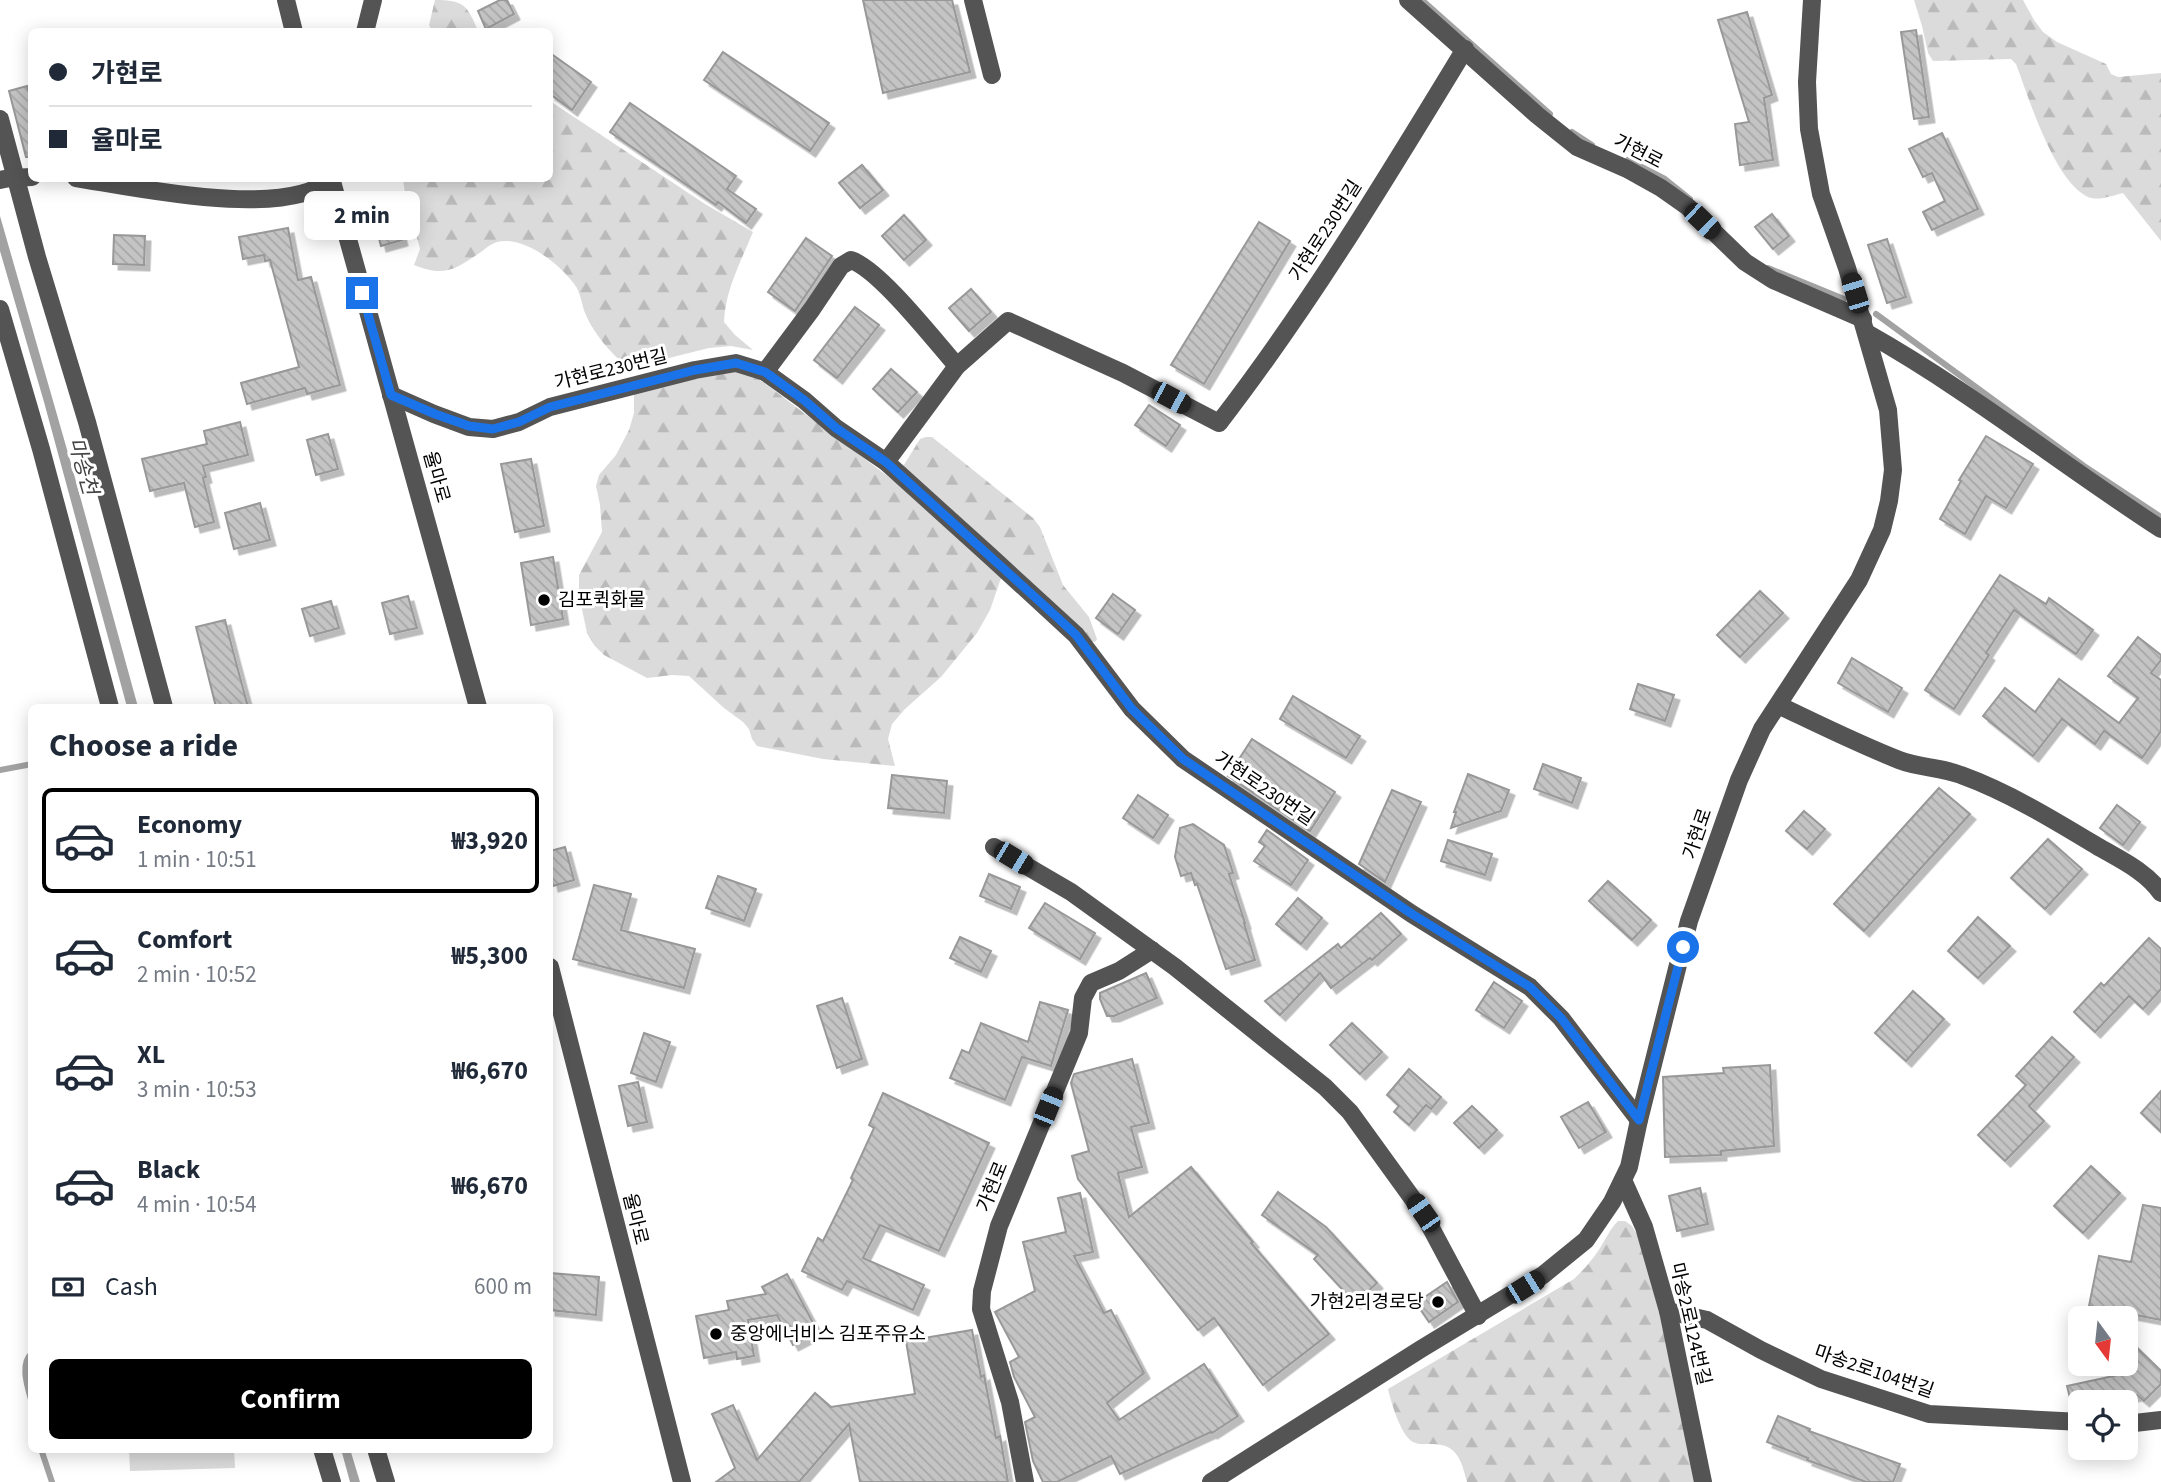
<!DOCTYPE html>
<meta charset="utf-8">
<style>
:root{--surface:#fff;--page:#f2f2f3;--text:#1f2937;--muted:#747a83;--line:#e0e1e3;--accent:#000}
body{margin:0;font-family:"Source Sans 3","Noto Sans KR",sans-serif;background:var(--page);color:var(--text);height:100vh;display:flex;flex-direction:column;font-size:26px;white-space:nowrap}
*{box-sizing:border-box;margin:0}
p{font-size:23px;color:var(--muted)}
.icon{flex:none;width:38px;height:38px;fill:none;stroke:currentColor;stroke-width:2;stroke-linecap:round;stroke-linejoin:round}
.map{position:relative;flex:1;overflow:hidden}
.side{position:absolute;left:28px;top:704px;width:525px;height:749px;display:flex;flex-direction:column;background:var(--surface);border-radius:10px;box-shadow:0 4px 18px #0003}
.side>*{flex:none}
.guide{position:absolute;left:28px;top:28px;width:525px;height:154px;border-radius:10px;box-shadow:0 4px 18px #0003;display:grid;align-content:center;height:154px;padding:0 21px;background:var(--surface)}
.needle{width:46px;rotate:165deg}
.fabs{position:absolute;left:2068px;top:1306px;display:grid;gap:14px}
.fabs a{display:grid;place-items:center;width:70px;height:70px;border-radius:10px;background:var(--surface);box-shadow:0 4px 18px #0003;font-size:35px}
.end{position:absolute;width:32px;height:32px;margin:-16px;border:9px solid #1a73e8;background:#fff;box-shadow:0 0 0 4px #fff}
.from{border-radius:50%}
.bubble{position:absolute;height:49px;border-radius:10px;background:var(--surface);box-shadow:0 4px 18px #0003;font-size:23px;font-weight:700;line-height:49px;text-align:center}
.car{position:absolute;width:21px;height:42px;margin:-21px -10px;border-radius:9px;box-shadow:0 0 5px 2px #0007;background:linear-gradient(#222 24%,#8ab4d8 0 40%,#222 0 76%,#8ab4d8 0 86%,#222 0)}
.guide b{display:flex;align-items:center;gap:24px;height:66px;font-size:26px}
.guide b+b{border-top:2px solid var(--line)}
.guide i{width:18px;height:18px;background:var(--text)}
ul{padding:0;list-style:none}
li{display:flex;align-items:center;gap:21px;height:105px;margin:0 14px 10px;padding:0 7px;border:4px solid transparent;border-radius:10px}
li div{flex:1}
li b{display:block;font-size:26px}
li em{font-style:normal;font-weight:700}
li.current{border-color:var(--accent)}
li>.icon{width:63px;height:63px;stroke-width:1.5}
h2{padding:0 21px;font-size:32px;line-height:84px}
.pay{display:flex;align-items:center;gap:18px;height:77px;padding:0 21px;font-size:26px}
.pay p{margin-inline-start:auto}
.primary-button{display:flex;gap:14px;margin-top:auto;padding:14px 21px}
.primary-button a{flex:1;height:80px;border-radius:10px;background:var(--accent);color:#fff;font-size:28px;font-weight:700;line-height:80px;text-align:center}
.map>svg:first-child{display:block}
.forest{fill:url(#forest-firs)}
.garden{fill:#dbdbdb}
.water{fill:#a2a2a2}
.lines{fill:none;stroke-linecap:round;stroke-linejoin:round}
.stream{stroke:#a2a2a2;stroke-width:6}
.building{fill:url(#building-back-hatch);stroke:#989898;stroke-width:2;filter:url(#shadow)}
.minor{stroke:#545454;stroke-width:18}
.route{stroke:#1a73e8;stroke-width:9}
.poi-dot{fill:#000;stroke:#fff;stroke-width:2.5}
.labels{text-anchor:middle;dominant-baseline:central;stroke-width:6;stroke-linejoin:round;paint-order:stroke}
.street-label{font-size:19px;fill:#000;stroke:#fff}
.poi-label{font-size:19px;fill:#000;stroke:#fff;text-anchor:start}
.water-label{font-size:21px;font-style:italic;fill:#434343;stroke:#fff}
</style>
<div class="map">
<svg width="2161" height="1482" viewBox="0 0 2161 1482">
<defs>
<pattern id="forest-firs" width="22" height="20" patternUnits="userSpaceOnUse" patternTransform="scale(1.75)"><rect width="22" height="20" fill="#dbdbdb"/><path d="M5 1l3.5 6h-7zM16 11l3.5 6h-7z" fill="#bababa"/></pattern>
<pattern id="building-back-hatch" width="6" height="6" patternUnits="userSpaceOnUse" patternTransform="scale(1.75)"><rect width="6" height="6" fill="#c4c4c4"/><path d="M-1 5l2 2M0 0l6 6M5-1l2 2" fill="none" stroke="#a7a7a7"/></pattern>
<filter id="shadow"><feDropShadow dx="5.5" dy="5.5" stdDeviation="0" flood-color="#0004"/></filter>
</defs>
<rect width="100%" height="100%" fill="#fff"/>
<g class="forest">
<path d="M435,0C464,0 467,5 478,31H432L429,25Z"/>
<path d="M1914,0H2023L2034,20L2043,32L2057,42L2106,64L2111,74L2118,77L2161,73V241L2123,193C2111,196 2097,202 2086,196C2053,178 2029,98 2016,64L2011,59L1933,61L1928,53L1922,26Z"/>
<path d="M550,101L705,204L753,232C741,261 725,291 724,322L735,335L753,350L731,346L709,348L629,368C611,354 594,334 585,313C582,305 581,296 577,288C563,266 524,235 497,242C490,244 484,250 478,254C454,270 444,277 414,265L420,249L405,194L403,179L550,178Z"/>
<polygon points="722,372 740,372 755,376 894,481 920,439 926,437 932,437 1033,518 1040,527 1063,585 1089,617 1097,639 1095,642 1089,641 1008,566 1000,581 990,610 977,633 941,677 905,709 892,724 888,739 895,766 823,759 757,746 752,739 749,729 743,722 724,708 689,676 672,675 647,678 604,655 594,645 587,633 579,595 579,575 602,532 600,505 596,486 599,475 616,455 629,430 634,413 634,393"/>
<path d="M1618,1221H1625L1632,1226L1639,1238L1659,1310L1695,1482H1467C1461,1459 1457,1443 1429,1444C1424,1444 1419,1445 1413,1442C1401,1436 1391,1402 1388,1389L1574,1279C1583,1270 1591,1262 1598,1251C1605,1241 1609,1230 1618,1221Z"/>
</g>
<polygon class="garden" points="129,1449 234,1449 235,1468 130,1471"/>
<g class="water">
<polygon points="0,216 72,467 138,707 127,707 44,402 0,251"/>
<polygon points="341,1449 350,1449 360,1482 350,1482"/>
</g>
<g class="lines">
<g class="stream">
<polyline points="1422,0 1550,114"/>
<polyline points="1572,132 1592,145"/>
<polyline points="1628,160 1665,179 1690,199"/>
<polyline points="1768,268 1844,299"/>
<polyline points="1876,314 2084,466 2161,517"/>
<polyline points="0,770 32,764"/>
<path d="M32,1353C19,1364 28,1388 32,1403"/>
<polyline points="41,1449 52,1482"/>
</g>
</g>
<g class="building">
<polygon points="500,0 507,0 514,14 486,29 478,11"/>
<polygon points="863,0 952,0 970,72 883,93"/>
<polygon points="1747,12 1772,95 1764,98 1773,160 1740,165 1735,124 1749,122 1718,20"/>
<polygon points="1916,30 1929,117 1914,119 1901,32"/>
<polygon points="723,52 829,123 810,151 704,80"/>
<polygon points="550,53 591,82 572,110 550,94"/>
<polygon points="27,86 32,102 32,157 26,157 9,91"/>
<polygon points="630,103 736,176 727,189 756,209 746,223 718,202 716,205 610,132"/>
<polygon points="1942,133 1978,209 1932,230 1923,212 1945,201 1932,173 1923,177 1909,149"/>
<polygon points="862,165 883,190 860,208 839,183"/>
<polygon points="392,203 402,240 381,246 371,209"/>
<polygon points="1772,214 1789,236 1773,249 1755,227"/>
<polygon points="904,215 926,240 904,260 882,236"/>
<polygon points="1259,222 1290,241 1204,384 1171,365"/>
<polygon points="288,228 298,280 311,277 340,385 307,394 305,388 247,404 241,383 299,367 270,260 265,261 264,255 243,259 239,237"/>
<polygon points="114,235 145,236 144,265 113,264"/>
<polygon points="806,238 832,256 795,311 768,292"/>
<polygon points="1887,239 1906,297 1887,303 1868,245"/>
<polygon points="971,289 991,312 969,331 949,308"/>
<polygon points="855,307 879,325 837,378 814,360"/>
<polygon points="891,369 917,392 898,412 873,389"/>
<polygon points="1149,405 1180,425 1166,446 1135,425"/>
<polygon points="240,422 248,455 203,466 206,477 203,478 214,522 195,527 184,483 150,491 142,459 207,444 204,431"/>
<polygon points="328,434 338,469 316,475 307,440"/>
<polygon points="1986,436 2033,464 2006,508 1986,496 1965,534 1940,519 1961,481 1959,480"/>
<polygon points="531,459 544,526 515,532 501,464"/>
<polygon points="260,503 270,540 234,549 225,513"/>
<polygon points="553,557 563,619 531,625 521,563"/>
<polygon points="2000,575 2046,604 2049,598 2093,630 2076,654 2014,610 1986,653 1989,655 1954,709 1925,690"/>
<polygon points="1760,591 1783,613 1740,657 1717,635"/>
<polygon points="1113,594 1135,610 1118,634 1096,618"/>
<polygon points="408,596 417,628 390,634 382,603"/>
<polygon points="331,601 339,628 310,636 302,609"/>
<polygon points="225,620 234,655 248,707 216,707 196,627"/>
<polygon points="2138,637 2161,655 2161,660 2151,673 2161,680 2161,731 2142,758 2104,731 2095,744 2062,719 2033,756 1983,716 2005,688 2035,712 2059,679 2119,723 2138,698 2108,676"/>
<polygon points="1852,658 1902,688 1888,712 1838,683"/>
<polygon points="1638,684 1674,695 1665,721 1630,709"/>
<polygon points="1293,696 1360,736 1346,758 1280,719"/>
<polygon points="1252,739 1335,792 1310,831 1228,776"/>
<polygon points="1543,764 1581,778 1572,803 1534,789"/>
<polygon points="1468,774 1509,790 1501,811 1451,828 1456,812 1454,812"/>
<polygon points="892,775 947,781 944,813 888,808"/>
<polygon points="1939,788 1970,814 1864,931 1834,904"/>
<polygon points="1392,790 1421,802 1385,882 1359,864"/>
<polygon points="1138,795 1168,815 1153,838 1123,818"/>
<polygon points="2117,805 2140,822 2123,845 2100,828"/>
<polygon points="1804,811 1825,829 1807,849 1786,831"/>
<polygon points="1193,824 1224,845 1233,873 1229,874 1245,923 1244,923 1255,960 1226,969 1197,884 1195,885 1191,873 1181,876 1175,857 1180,828"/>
<polygon points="1267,830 1308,860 1291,885 1254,861 1265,846 1259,842"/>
<polygon points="2048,839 2082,869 2045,909 2011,878"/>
<polygon points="1448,840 1492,854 1485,875 1441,861"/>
<polygon points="565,847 574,880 553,886 550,873 550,851"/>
<polygon points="989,874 1020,887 1011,909 980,896"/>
<polygon points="718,876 756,889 744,921 706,908"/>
<polygon points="1608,881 1651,920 1632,940 1589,901"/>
<polygon points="594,885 631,894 621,930 695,949 684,988 573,959"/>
<polygon points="1298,898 1322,918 1301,944 1276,924"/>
<polygon points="1045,903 1095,933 1080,959 1029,928"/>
<polygon points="1381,913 1401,934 1372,960 1370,958 1331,988 1320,973 1280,1015 1265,1001 1338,944 1341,948"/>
<polygon points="1978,917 2010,946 1978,978 1948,951"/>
<polygon points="960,937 991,951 981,972 950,958"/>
<polygon points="2149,938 2161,949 2161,989 2143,1009 2129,996 2095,1032 2074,1012 2101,983 2104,986"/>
<polygon points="1146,973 1157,998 1114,1016 1107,1016 1100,999 1100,993"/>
<polygon points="1494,982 1522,1001 1504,1028 1476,1010"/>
<polygon points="1913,991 1944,1019 1906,1061 1875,1033"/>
<polygon points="842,998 862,1059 837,1068 817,1006"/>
<polygon points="1040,1002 1068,1010 1051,1066 1022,1057 1005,1100 950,1078 962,1050 969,1053 981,1023 1028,1042"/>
<polygon points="1352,1023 1382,1052 1360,1074 1330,1045"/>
<polygon points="644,1033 670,1042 656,1082 631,1073"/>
<polygon points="2052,1037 2074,1057 2029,1106 2044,1121 2005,1161 1978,1135 2026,1085 2016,1076"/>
<polygon points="1132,1059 1149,1123 1131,1127 1142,1167 1118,1173 1129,1217 1191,1167 1253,1242 1251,1243 1329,1334 1263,1385 1214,1318 1198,1330 1078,1179 1072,1156 1089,1151 1071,1083 1074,1074"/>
<polygon points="1770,1065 1774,1146 1721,1151 1721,1155 1665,1157 1663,1077 1724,1073 1723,1068"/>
<polygon points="1409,1069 1441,1097 1431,1109 1426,1105 1409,1125 1394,1112 1399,1106 1387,1095"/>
<polygon points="638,1082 647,1122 628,1126 619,1086"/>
<polygon points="2161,1091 2161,1132 2141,1113"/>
<polygon points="883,1093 989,1143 939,1251 880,1225 863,1258 924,1285 913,1310 847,1281 842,1290 802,1271 818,1238 823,1241 853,1180 851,1178 874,1128 869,1125"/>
<polygon points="1588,1102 1606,1132 1579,1148 1561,1117"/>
<polygon points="1472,1106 1497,1130 1479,1148 1454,1123"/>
<polygon points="2091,1166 2120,1193 2083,1233 2054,1206"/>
<polygon points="1700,1188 1708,1224 1677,1231 1669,1196"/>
<polygon points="1278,1192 1326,1227 1377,1283 1355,1303 1314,1259 1318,1255 1262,1215"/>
<polygon points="1080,1193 1093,1252 1074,1256 1104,1313 1111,1310 1144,1373 1107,1403 1119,1420 1204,1364 1238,1416 1212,1433 1211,1432 1120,1474 1111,1456 1057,1482 1043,1482 1033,1461 1025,1422 1035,1417 1014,1377 1010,1362 1019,1357 995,1312 1035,1291 1023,1242 1066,1232 1058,1198"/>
<polygon points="2143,1205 2161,1208 2161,1320 2089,1306 2099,1256 2131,1262"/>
<polygon points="550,1273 599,1277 596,1315 550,1310"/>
<polygon points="787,1274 818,1332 793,1345 777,1315 748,1320 754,1356 737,1359 736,1352 704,1358 696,1316 729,1310 727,1301 766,1294 762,1287"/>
<polygon points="1447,1282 1458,1302 1429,1322 1416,1303"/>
<polygon points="972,1330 981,1377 984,1375 996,1438 1000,1436 1008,1482 860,1482 849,1424 799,1482 716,1482 735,1468 712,1414 733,1405 757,1460 815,1393 831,1407 915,1394 906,1341"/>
<polygon points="2126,1337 2161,1371 2161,1384 2144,1401 2137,1395 2103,1402 2071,1402 2067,1386 2118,1375 2105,1363 2126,1363"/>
<polygon points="1778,1416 1810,1429 1809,1431 1900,1464 1893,1482 1866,1482 1807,1460 1808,1458 1767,1442"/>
</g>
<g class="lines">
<g class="minor">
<polyline points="286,0 294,32"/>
<polyline points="973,0 992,75"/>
<polyline points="1408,0 1537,115 1577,147 1627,169 1661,188 1688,207 1745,262 1773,280 1863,319"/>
<polyline points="365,32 373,0"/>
<polyline points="0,119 37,257 87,422 164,707"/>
<path d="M76,178C134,187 288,221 332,178"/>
<polyline points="331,178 478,707"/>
<polyline points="0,180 10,178 32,177"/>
<polyline points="0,309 41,449 110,707"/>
<path d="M1867,333C1970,391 2062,465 2161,529"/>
<path d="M765,372L812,309L841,266L851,260C880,270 934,340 957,366"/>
<polyline points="391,395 434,414 469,427 493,429 519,422 550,407 695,370 736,363 765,372 804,400 836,428 886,462 990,556 1076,635 1132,709 1183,759 1412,914 1530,987 1561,1018 1639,1120"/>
<path d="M886,462L957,366L1008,321L1123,373L1219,423C1310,305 1387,177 1465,49"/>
<path d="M1778,705C1818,724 1858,744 1899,760C1919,768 1941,767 1961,775C2008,792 2054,820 2097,846C2119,859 2146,871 2161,893"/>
<polyline points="994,847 1071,892 1175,967 1325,1087 1350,1112 1423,1213 1478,1316"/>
<polyline points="550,967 682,1482"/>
<polyline points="1623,1180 1644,1227 1668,1311 1703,1482"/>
<polyline points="1668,1311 1707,1320 1761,1350 1821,1379 1929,1414 2081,1422"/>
<polyline points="2126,1424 2161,1420"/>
<polyline points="322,1449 332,1482"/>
<polyline points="376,1449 386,1482"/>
<polyline points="1025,1482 1010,1402 981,1309 982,1291 999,1226 1079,1033 1083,998 1091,983 1119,971 1152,950"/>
<polyline points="1211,1482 1421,1349 1543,1275 1586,1240 1612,1202 1629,1167 1639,1120 1689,921 1739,780 1762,729 1859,580 1882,530 1889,501 1893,470 1888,410 1847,268 1821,194 1809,129 1807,82 1812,0"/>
</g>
</g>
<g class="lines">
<polyline class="route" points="362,293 391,395 435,414 469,426 493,429 519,422 550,407 695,370 736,363 765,372 804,400 836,428 886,462 1059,619 1076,635 1132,709 1183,759 1412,914 1530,987 1561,1018 1639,1120 1683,947"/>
</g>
<g class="poi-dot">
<circle cx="544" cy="600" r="7"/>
<circle cx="1438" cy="1302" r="7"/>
<circle cx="716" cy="1334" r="7"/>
</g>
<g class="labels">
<g class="street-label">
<text transform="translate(1638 152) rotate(27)">가현로</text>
<text transform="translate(1326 231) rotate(-57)">가현로230번길</text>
<text transform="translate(611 370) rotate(-14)">가현로230번길</text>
<text transform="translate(436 477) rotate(74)">율마로</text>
<text transform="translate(1264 789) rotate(34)">가현로230번길</text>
<text transform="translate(1698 834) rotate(-71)">가현로</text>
<text transform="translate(993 1187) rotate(-68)">가현로</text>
<text transform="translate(635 1219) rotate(76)">율마로</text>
<text transform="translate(1690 1324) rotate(77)">마송2로124번길</text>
<text transform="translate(1874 1372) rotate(19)">마송2로104번길</text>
</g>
<g class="poi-label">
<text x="558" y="600">김포퀵화물</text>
<text x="1424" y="1302" text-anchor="end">가현2리경로당</text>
<text x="730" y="1334">중앙에너비스 김포주유소</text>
</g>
<g class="water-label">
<text transform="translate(83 466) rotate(74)">마송천</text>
</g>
</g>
</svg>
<div class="fabs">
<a><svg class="needle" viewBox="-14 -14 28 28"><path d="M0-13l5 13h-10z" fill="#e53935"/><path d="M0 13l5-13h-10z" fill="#747a83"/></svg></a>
<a><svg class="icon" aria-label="locate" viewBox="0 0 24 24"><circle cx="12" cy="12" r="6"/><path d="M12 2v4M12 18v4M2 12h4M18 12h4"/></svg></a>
</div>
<i class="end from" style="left:1683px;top:947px"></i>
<i class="end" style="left:362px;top:293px"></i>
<div class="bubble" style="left:304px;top:191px;width:116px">2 min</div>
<i class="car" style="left:1702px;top:221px;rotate:134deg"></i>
<i class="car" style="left:1855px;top:293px;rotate:343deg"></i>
<i class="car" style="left:1171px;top:398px;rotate:118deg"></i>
<i class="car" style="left:1013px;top:858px;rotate:121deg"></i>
<i class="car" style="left:1048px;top:1107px;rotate:22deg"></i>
<i class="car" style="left:1423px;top:1213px;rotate:325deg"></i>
<i class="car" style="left:1525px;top:1287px;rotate:58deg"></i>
<div class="guide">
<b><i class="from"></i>가현로</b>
<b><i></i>율마로</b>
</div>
<section class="side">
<h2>Choose a ride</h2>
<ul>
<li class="current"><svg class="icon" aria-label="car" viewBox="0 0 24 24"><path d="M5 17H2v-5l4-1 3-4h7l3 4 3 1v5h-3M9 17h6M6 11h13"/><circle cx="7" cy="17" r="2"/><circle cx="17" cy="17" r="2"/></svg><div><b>Economy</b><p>1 min · 10:51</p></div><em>₩3,920</em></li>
<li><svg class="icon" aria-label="car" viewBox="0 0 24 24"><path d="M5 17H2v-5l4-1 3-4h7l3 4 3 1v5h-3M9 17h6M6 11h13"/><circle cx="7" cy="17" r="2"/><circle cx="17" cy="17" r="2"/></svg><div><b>Comfort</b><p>2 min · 10:52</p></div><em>₩5,300</em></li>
<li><svg class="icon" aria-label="car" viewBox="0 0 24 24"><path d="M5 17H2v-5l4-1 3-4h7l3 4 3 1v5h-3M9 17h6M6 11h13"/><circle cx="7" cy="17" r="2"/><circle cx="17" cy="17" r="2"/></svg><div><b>XL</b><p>3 min · 10:53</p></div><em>₩6,670</em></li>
<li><svg class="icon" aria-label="car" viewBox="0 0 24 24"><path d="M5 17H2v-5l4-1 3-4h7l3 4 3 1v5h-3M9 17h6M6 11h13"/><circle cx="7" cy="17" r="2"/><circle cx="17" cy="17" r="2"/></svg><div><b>Black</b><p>4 min · 10:54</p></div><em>₩6,670</em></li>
</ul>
<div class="pay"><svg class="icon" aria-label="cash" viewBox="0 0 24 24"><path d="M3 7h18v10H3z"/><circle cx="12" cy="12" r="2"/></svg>Cash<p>600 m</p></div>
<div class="primary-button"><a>Confirm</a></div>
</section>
</div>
